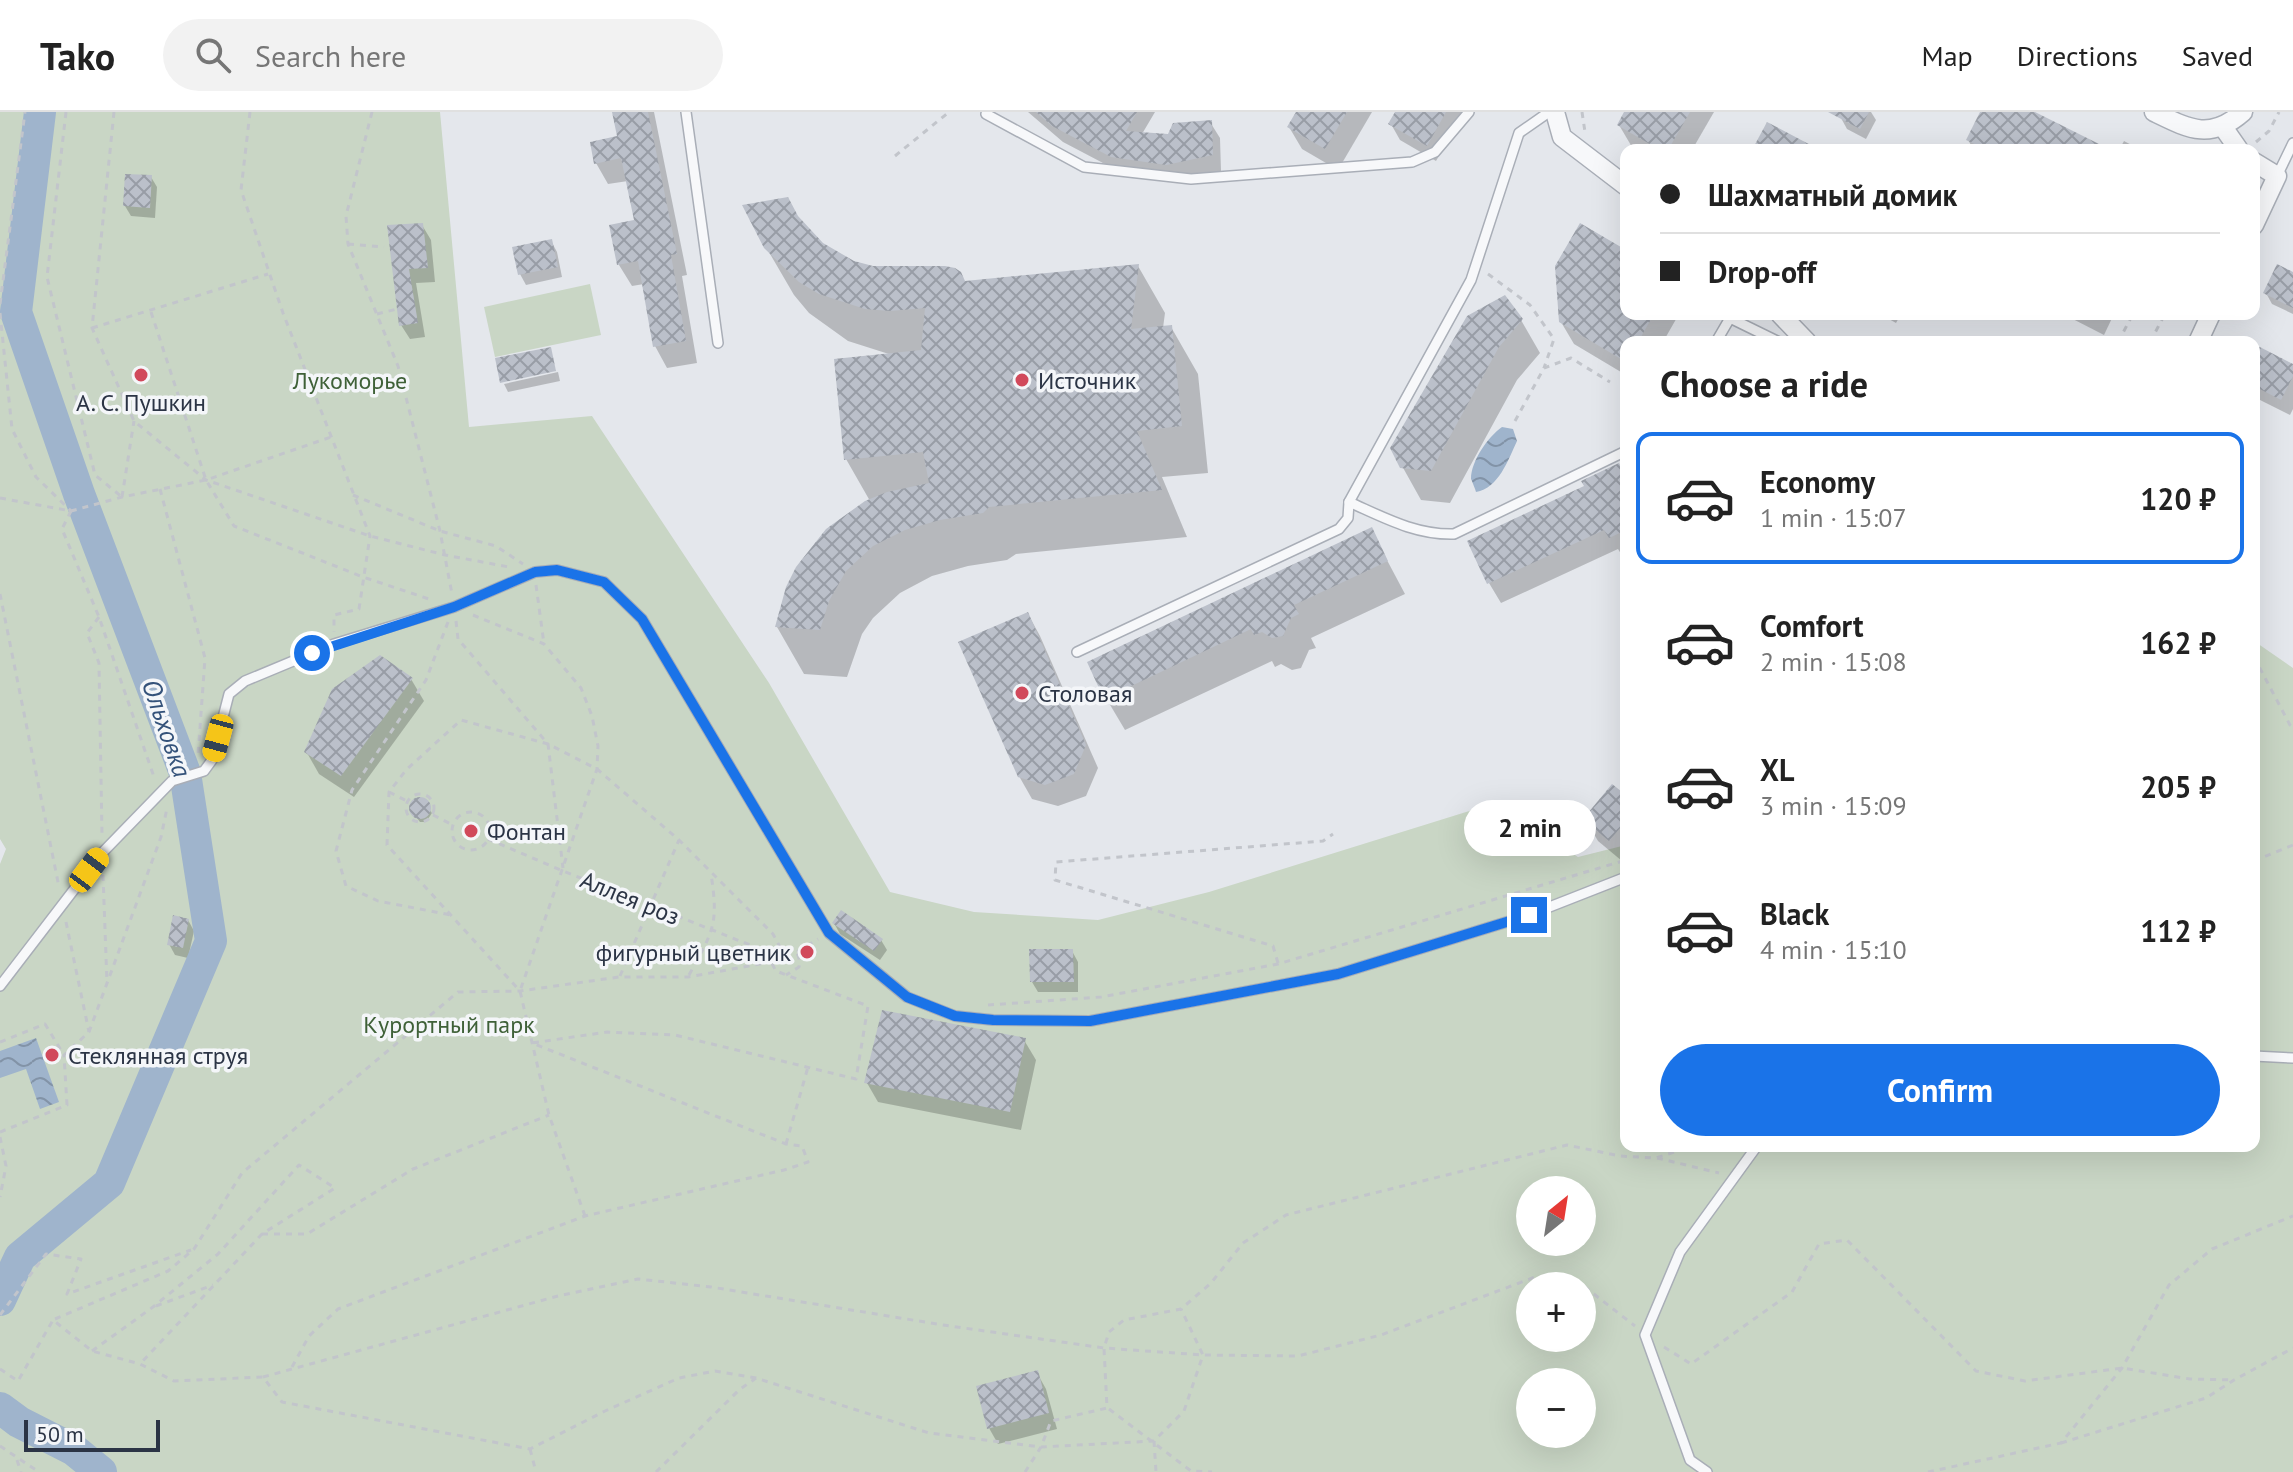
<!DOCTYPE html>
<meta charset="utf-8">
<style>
:root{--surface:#fff;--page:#f2f2f2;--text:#222;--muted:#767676;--line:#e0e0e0;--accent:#1a73e8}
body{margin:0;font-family:"PT Sans",sans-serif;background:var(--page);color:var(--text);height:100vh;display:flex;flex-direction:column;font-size:30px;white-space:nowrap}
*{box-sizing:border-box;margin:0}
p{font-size:26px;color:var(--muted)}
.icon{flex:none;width:44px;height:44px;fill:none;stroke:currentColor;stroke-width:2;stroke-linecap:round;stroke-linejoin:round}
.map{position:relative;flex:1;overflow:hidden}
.details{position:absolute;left:1620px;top:224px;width:640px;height:816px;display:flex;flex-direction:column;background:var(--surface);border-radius:16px;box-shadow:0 8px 32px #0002}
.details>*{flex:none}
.guide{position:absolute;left:1620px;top:32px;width:640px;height:176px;border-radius:16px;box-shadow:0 8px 32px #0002;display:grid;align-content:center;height:176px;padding:0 40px;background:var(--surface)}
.needle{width:52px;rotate:30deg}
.buttons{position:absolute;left:1516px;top:1064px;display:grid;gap:16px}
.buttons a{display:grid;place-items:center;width:80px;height:80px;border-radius:50%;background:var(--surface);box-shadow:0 8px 32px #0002;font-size:40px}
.scale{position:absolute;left:24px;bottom:20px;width:136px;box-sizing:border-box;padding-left:8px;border:4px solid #2b3445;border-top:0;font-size:22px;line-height:28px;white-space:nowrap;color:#2b3445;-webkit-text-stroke:6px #f4f6f9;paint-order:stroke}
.end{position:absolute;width:36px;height:36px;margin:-18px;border:10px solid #1a73e8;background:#fff;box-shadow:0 0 0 4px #fff}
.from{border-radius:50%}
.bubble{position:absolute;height:56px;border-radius:28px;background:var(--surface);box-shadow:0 8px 32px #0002;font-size:26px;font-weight:700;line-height:56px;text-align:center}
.car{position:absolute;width:24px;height:48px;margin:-24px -12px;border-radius:10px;box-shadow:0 0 6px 2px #0007;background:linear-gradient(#f5c518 24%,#345 0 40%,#f5c518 0 76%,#345 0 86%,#f5c518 0)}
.guide b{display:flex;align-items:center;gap:28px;height:76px;font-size:30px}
.guide b+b{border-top:2px solid var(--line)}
.guide i{width:20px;height:20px;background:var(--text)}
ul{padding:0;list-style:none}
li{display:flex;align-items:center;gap:24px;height:132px;margin:0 16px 12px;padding:0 24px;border:4px solid transparent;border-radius:16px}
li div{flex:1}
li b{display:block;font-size:30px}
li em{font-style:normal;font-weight:700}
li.on{border-color:var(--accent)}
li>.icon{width:72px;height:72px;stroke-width:1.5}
h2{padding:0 40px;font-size:36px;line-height:96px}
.action{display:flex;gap:16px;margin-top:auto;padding:16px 40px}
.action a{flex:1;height:92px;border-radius:48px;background:var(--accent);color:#fff;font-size:32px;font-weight:700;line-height:92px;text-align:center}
header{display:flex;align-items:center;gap:48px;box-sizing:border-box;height:112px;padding:0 40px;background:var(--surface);border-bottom:2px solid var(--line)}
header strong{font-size:38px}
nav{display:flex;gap:44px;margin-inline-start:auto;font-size:28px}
.search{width:560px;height:72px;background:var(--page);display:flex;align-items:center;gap:20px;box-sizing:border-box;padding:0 28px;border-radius:44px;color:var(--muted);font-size:30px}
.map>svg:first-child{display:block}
.park{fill:#c9d6c5;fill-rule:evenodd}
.water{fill:url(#water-waves)}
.shadow{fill:#0003}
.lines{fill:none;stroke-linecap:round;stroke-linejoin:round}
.river{stroke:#9fb4cc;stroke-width:32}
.building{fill:url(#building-cross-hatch)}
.lane-casing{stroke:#a9aeb7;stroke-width:12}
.street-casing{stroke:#a9aeb7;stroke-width:21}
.path{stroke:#c2c5cb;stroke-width:3;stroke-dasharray:6 6;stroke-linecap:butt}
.lane{stroke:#f7f8fa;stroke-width:9}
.street{stroke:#f7f8fa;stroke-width:18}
.route{stroke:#1a73e8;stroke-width:10}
.poi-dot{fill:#d1495b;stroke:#f4f6f9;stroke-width:3}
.labels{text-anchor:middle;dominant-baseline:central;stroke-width:7;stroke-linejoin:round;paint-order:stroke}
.park-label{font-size:24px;fill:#3f6138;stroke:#f4f6f9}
.poi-label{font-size:24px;fill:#2b3445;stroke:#f4f6f9;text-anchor:start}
.street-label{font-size:24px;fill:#2b3445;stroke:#f4f6f9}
.water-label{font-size:26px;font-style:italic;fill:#34527a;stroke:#f4f6f9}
</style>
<header>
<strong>Tako</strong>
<div class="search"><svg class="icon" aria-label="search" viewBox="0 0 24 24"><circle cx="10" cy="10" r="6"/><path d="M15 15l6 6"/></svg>Search here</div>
<nav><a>Map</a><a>Directions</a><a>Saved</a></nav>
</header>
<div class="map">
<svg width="2293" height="1360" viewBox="0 0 2293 1360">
<defs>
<pattern id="water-waves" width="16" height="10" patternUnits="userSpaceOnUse" patternTransform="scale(2)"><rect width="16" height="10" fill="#9fb4cc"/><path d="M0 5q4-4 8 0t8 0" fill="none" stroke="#8293a7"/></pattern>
<pattern id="building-cross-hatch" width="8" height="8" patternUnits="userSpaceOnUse" patternTransform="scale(2)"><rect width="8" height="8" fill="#bbc0ca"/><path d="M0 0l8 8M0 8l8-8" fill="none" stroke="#989da6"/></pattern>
</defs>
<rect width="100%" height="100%" fill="#e4e7ec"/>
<g class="park">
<path d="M0,0H440L469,315L592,304L769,571L890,780L974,800L1098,808L1209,780L1495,691L1578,745L1626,733V1034H2254V529L2293,556V1360H0V752L6,737L0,727ZM1530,1078H1582V1130H1530ZM1530,1174H1582V1226H1530ZM1530,1270H1582V1322H1530Z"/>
<polygon points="590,172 601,223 495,245 484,195"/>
</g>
<g class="water">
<path d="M1502,315L1513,317L1517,329C1508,348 1499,376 1476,380C1476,379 1472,369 1471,367C1471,349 1488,325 1502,315Z"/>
<polygon points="36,926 59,990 40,997 26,957 0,966 0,939"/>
</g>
<g class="shadow">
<polygon points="614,0 654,0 687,163 682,164 697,251 667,256 655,234 644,172 632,174 619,153 611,115 636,110 628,69 608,72 596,51 619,26"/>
<polygon points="1028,0 1155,0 1142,22 1169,24 1210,10 1220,26 1221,59 1176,68 1122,61 1063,30"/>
<polygon points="1298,0 1372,0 1338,58 1302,37 1289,15"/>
<polygon points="1397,0 1465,0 1436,49 1400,28 1391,12"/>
<polygon points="1626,0 1714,0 1692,38 1637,38 1632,35 1619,13"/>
<polygon points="1845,0 1871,0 1876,8 1866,27 1847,17 1841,6"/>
<polygon points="1982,0 2031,0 2107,38 1974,38 1968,28"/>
<polygon points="2124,29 2141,38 2119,38"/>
<polygon points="151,65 157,75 155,106 131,104 125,94"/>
<polygon points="422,113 431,128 435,170 416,171 425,225 410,227 401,213 390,115"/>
<polygon points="808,120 835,142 853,151 965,171 1138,154 1165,201 1163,216 1171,215 1198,262 1208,361 1162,365 1187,425 1016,442 1007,448 968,454 932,464 900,481 873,506 862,522 847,565 804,562 777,515 870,389 846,347 892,243 848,229 809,201 794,183 766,135"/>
<polygon points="551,129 557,140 562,165 526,173 520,162"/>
<polygon points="1626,140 1626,202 1679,202 1663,230 1626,230 1626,263 1574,232 1561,210"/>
<polygon points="2293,162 2293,202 2272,192 2266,181"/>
<polygon points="1880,202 1901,202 1896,211"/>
<polygon points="2063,202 2114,202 2104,223"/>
<polygon points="1521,208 1540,241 1517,268 1450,391 1421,388 1392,336"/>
<polygon points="2254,234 2293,254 2293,297 2290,303 2254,285"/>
<polygon points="558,260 560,269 508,280 504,272"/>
<polygon points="1626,367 1626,444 1623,445 1618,437 1501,491 1489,471"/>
<polygon points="1371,418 1405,482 1311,526 1316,536 1309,538 1301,556 1292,558 1281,552 1275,555 1272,549 1125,618 1106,586"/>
<polygon points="1028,502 1040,524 1098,656 1086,684 1058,694 1032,687 1019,664"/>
<polygon points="411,567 424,589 354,685 319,662 306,639"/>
<polygon points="1626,679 1626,745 1622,749 1598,729 1585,707"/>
<polygon points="418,688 423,688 432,701 426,710 420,710 411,698 412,693"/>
<polygon points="188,808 194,819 188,846 175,843 169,832"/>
<polygon points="834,811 881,828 887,838 880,848 840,822"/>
<polygon points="1072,839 1078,850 1078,880 1038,880 1032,870"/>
<polygon points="1024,928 1036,948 1021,1018 878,990 867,971"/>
<polygon points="1037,1261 1046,1277 1057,1317 998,1332 989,1316"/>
</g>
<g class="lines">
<g class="river">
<polyline points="0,1188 20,1145 109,1071 211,829 185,661 79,382 16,200 40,0"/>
<polyline points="0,1296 19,1310 74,1338 101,1360"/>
</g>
</g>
<g class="building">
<polygon points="612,0 648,0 677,142 671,143 686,229 653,235 638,149 617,153 609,113 634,108 621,46 594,52 590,30 617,24"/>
<polygon points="1036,0 1137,0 1126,19 1168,22 1173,11 1212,8 1213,43 1166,53 1111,45 1052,14"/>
<polygon points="1296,0 1347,0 1325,37 1287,15"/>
<polygon points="1395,0 1446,0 1427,34 1388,12"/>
<polygon points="1624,0 1690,0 1668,38 1660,38 1617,13"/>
<polygon points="1828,0 1869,0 1860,17"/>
<polygon points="1980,0 2035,0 2111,38 1987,38 1966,28"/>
<polygon points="1767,10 1820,38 1752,38"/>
<polygon points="125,62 152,63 150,96 123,94"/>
<polygon points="788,85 798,104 823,131 854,149 873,154 945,154 955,156 961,160 965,169 1139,152 1131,217 1172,213 1182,314 1137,319 1162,378 989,395 983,401 940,408 905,418 873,434 846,459 829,489 820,518 775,515 786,475 796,455 826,417 865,389 887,380 929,371 923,340 844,348 834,247 921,238 925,196 890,199 865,197 819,182 799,170 764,136 742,93"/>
<polygon points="423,111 428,156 409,157 418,211 399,214 387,113"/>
<polygon points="1580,111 1626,138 1626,202 1654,202 1638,230 1626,230 1626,250 1559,210 1555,154"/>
<polygon points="552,127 558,155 518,163 512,135"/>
<polygon points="2277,152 2293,160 2293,196 2263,181"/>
<polygon points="1505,183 1523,207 1499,235 1431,359 1400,356 1390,336 1467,204"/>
<polygon points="2254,232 2293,252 2293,264 2281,288 2254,274"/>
<polygon points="551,235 556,259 500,271 495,246"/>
<polygon points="1619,351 1626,366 1626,418 1609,426 1604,418 1487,472 1467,429 1584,374 1581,369"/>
<polygon points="1372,415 1388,449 1294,493 1299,502 1291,506 1283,524 1272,526 1262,520 1254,523 1251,517 1104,587 1087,550"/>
<polygon points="1028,500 1086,633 1074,662 1045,673 1018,665 958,530"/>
<polygon points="380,543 413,566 341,664 304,640 332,577"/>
<polygon points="1612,672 1626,683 1626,709 1609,729 1583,707"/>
<circle cx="420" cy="696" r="11"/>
<polygon points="841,798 883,827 874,839 832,811"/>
<polygon points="173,803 189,807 183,836 167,833"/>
<polygon points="1029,837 1073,837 1074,870 1030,870"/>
<polygon points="882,898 1026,926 1010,1000 864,971"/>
<polygon points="1038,1258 1049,1301 987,1317 976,1274"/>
</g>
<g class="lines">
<g class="lane-casing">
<g id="lane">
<polyline points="686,0 718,231"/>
<polyline points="986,2 1084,55 1191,67 1412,50 1435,40 1469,0"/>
<polyline points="2277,64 2293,31"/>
<polyline points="1716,230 1730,206 1779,230"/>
<path d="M1349,390C1383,405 1415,423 1454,422L1626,339"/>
<polyline points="1077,540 1339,417 1348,406 1349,390 1471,168 1519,21 1549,0"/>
<polyline points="0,874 102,741 172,669 204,659 212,648 229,582 245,569 334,532 454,495 535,460 557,458 604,470 642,507 829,821 907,885 955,904 993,908 1090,909 1338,862 1529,803 1626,765"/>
<polyline points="2254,944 2293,946"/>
<polyline points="1707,1360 1690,1348 1645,1223 1680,1140 1757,1034"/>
</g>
</g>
<g class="street-casing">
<g id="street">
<polyline points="1555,0 1562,25 1626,74"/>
<path d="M2154,0C2189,17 2210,29 2243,0"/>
<polyline points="2223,15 2239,38"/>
<polyline points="2254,50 2277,64 2254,113"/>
<polyline points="1780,202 1807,230"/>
<polyline points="2198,230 2211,202"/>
</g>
</g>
<g class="path">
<polyline points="66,0 47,165 95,363 122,385"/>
<polyline points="114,0 92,216 134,309 206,368 370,424 445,443 509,455"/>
<polyline points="250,0 241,78 283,201 370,424 359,497 334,503 334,520"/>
<polyline points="372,0 346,104 348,132 398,254 440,419 452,482"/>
<polyline points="1582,0 1585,20"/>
<polyline points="2256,30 2269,19 2279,0"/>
<polyline points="895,44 949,0"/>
<polyline points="348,132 384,135"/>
<polyline points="1488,162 1530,193 1554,227 1544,256"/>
<polyline points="0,192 25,0"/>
<polyline points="151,200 206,368 234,414 363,465 432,488"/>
<polyline points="0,201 12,317 36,365 71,399"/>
<polyline points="377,202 397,197"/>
<polyline points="92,216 268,162"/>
<polyline points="2118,230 2133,202"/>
<polyline points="2150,230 2165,202"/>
<polyline points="1515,309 1544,256 1571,246 1610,270"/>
<polyline points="160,377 205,546 198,643"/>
<polyline points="353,383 440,419 496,434 523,452"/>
<polyline points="122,385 134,309"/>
<polyline points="0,386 71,399 122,385 206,368 331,325"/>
<polyline points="71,399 62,417 99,505 154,665 157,666"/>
<polyline points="536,473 544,532"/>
<polyline points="0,482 59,775"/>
<polyline points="473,503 544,532 581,576 592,604 598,634 597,657 520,879"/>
<polyline points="99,505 87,521 99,551 102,723"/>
<polyline points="456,509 458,527 548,632 563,756"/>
<polyline points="448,510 426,568 352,678 336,739 346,774 378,789 451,803"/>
<polyline points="2254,545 2290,613 2293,615"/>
<polyline points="2254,679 2257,676"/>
<polyline points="389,680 407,689"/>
<circle cx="420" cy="696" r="14"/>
<circle cx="471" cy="719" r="19"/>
<polyline points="433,703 453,713"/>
<polyline points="488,727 563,759 773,842"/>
<polyline points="2254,749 2293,733"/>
<polyline points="103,763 107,871"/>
<polyline points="66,810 89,920"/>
<polyline points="797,840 818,827"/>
<path d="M771,850C775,828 803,832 799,855L786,863"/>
<polyline points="1278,851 1273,834 1055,768 1056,750 1323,729 1333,722"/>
<path d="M689,863C713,819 719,813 711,762"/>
<polyline points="620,864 679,728"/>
<polyline points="988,893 1101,885 1278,852 1626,748"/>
<polyline points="0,930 45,912 64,943"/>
<polyline points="0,1020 67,993 64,943 89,920 161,725 167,696"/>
<polyline points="0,1025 6,1054 0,1085"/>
<polyline points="786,1032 808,955"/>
<polyline points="1657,1046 1719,1061"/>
<polyline points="585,1104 549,1003 520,879 387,733 389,680 406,658 461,608 548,632 597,657 679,728 773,822 780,835"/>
<polyline points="262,1122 307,1122 413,1057 549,1003"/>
<polyline points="156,1194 213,1173"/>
<polyline points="0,1203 46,1142 81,1147 67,1182 191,1138"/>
<polyline points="55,1207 168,1159 194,1137 242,1061 458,880 520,879 619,865 688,865 771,850"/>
<polyline points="1664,1235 1691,1252 1792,1180 1819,1132 1847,1128 1976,1259 2025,1269 2122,1256 2190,1267 2234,1268"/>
<polyline points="92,1239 153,1195 218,1142 299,1053 335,1076 262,1122 140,1252"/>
<polyline points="292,1255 309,1224 338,1197 585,1104 784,1058 808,1050 802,1034 786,1032 532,931 607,920 675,923 856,967 868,894 776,859 771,850"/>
<polyline points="0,1257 18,1269 53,1208 92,1239 140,1252 174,1269 263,1265 282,1290 530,1337 605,1299 679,1266 715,1259 756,1266 929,1321 1041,1335 1154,1329 1184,1299 1203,1243 1181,1197"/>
<polyline points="263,1265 558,1184 638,1167 711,1175 943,1213 1104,1236 1203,1243 1298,1244 1381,1223 1535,1165 1572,1165 1635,1214"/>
<polyline points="1109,1297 1191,1359 1212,1360"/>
<polyline points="1154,1329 1156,1360"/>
<polyline points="2061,1331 2206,1286 2234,1268 2293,1236"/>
<polyline points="0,1334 39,1360"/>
<polyline points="530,1337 536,1360"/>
<polyline points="17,1348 21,1360"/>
<polyline points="656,1360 739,1278 756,1266"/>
<polyline points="1025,1360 1041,1335 1051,1309 1107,1296 1104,1236 1109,1220 1124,1208 1181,1197 1211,1171 1243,1131 1286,1103 1567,1033 1620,1044 1656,1046 1693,1034"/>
<polyline points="1928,1360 2061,1331 2122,1256 2169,1173 2212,1137 2293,1104"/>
</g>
<use href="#lane" class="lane"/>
<use href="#street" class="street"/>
</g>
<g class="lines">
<polyline class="route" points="312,541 454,495 535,460 557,458 604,470 642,507 829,821 907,885 955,904 993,908 1090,909 1338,862 1529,803"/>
</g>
<g class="poi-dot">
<circle cx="141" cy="263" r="8"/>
<circle cx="1022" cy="268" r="8"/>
<circle cx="1022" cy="581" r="8"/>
<circle cx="471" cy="719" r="8"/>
<circle cx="807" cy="840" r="8"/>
<circle cx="52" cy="943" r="8"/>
</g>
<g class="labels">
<g class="park-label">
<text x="350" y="268">Лукоморье</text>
<text x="449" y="912">Курортный парк</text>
</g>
<g class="poi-label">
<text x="1038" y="268">Источник</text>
<text x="141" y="290" text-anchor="middle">А. С. Пушкин</text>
<text x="1038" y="581">Столовая</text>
<text x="487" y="719">Фонтан</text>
<text x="791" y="840" text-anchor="end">фигурный цветник</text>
<text x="68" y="943">Стеклянная струя</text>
</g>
<g class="street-label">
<text transform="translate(630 786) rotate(22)">Аллея роз</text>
</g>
<g class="water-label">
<text transform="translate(167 616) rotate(71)">Ольховка</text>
</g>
</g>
</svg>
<div class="buttons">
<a><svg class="needle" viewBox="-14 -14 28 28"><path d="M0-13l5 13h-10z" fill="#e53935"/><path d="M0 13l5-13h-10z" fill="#767676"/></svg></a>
<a>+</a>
<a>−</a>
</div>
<div class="scale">50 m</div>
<i class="end from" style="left:312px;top:541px"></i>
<i class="end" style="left:1529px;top:803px"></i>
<div class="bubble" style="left:1464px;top:688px;width:132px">2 min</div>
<i class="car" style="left:218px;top:626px;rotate:195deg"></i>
<i class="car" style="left:89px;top:758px;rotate:37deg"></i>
<div class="guide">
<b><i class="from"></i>Шахматный домик</b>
<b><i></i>Drop-off</b>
</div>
<section class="details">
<h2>Choose a ride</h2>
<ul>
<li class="on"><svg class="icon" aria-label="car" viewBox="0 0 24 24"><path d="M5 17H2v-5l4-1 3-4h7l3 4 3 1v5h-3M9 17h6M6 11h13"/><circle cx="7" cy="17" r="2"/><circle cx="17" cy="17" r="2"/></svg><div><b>Economy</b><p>1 min · 15:07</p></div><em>120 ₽</em></li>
<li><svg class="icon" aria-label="car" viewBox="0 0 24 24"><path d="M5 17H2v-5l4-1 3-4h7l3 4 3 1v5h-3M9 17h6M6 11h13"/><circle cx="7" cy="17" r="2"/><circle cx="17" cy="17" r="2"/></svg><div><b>Comfort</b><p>2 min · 15:08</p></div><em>162 ₽</em></li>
<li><svg class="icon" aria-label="car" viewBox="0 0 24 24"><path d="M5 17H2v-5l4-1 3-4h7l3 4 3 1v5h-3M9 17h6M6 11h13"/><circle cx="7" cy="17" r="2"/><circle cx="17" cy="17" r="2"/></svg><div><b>XL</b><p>3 min · 15:09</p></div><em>205 ₽</em></li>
<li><svg class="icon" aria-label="car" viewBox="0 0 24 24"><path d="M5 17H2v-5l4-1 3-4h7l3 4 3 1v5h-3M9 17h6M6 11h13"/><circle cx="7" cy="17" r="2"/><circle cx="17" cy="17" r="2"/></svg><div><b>Black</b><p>4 min · 15:10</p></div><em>112 ₽</em></li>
</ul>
<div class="action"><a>Confirm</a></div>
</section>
</div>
